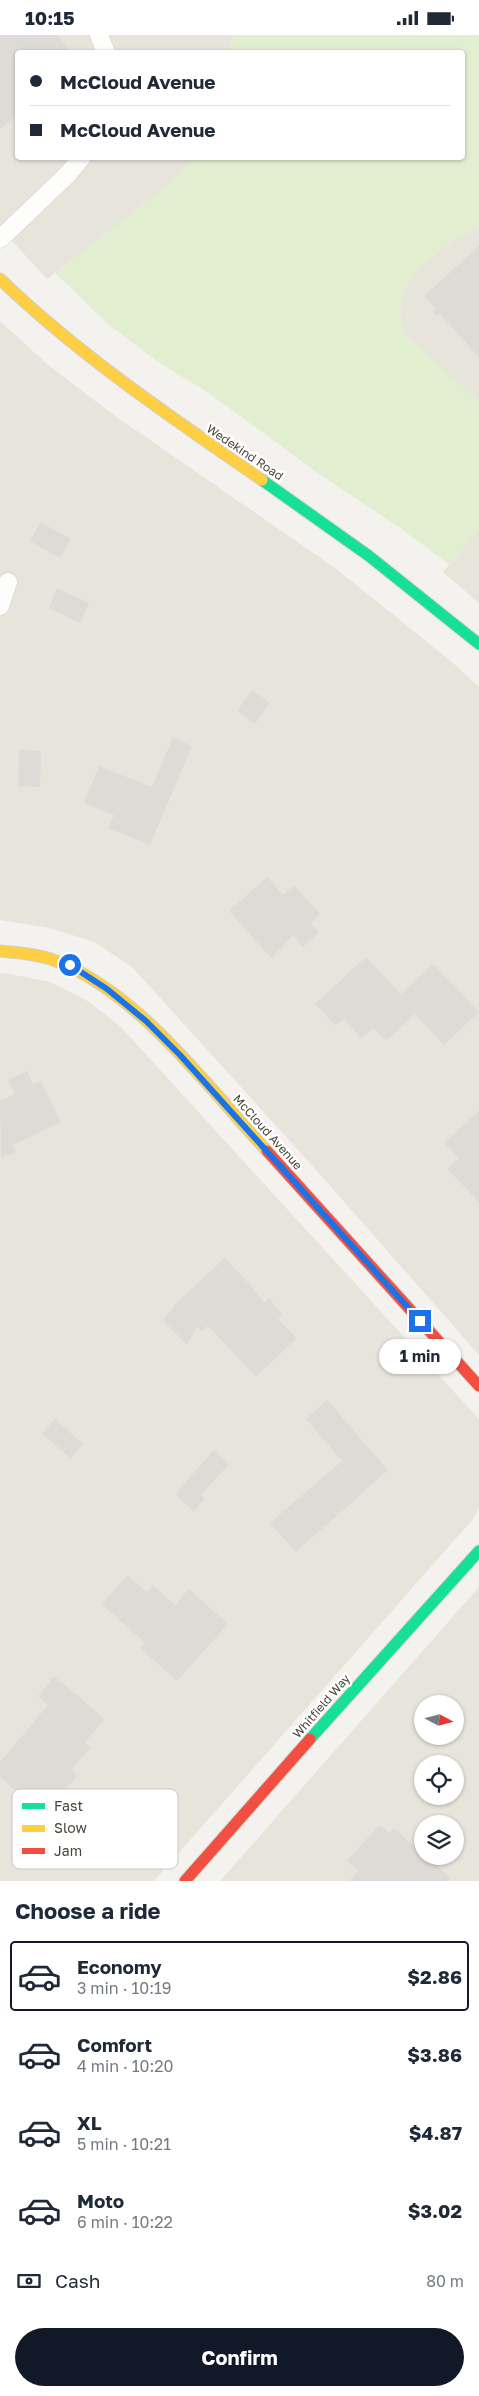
<!DOCTYPE html>
<meta charset="utf-8">
<style>
:root{--surface:#fff;--page:#f2f2f3;--text:#1f2937;--muted:#747a83;--line:#e0e1e3;--accent:#111827}
body{margin:0;font-family:"Golos Text",sans-serif;background:var(--page);color:var(--text);height:100vh;display:flex;flex-direction:column;font-size:19px;white-space:nowrap}
*{box-sizing:border-box;margin:0}
p{font-size:16px;color:var(--muted)}
.icon{flex:none;width:28px;height:28px;fill:none;stroke:currentColor;stroke-width:2;stroke-linecap:round;stroke-linejoin:round}
.map{position:relative;height:1846px;overflow:hidden}
.panel{display:flex;flex-direction:column;background:var(--surface);flex:1}
.panel>*{flex:none}
.top-card{position:absolute;left:15px;top:15px;width:450px;height:110px;border-radius:5px;box-shadow:0 1px 4px #0004;display:grid;align-content:center;height:110px;padding:0 15px;background:var(--surface)}
.needle{width:32px;rotate:97deg}
.fabs{position:absolute;left:414px;top:1660px;display:grid;gap:10px}
.fabs a{display:grid;place-items:center;width:50px;height:50px;border-radius:50%;background:var(--surface);box-shadow:0 1px 4px #0004;font-size:25px}
.end{position:absolute;width:22px;height:22px;margin:-11px;border:6px solid #1a73e8;background:#fff;box-shadow:0 0 0 2px #fff}
.from{border-radius:50%}
.bubble{position:absolute;height:35px;border-radius:18px;background:var(--surface);box-shadow:0 1px 4px #0004;font-size:16px;font-weight:700;line-height:35px;text-align:center}
.top-card b{display:flex;align-items:center;gap:18px;height:48px;font-size:19px}
.top-card b+b{border-top:1px solid var(--line)}
.top-card i{width:12px;height:12px;background:var(--text)}
ul{padding:0;list-style:none}
li{display:flex;align-items:center;gap:15px;height:70px;margin:0 10px 8px;padding:0 5px;border:2px solid transparent;border-radius:5px}
li div{flex:1}
li b{display:block;font-size:19px}
li em{font-style:normal;font-weight:700}
li.active{border-color:var(--accent)}
li>.icon{width:45px;height:45px;stroke-width:1.5}
h2{padding:0 15px;font-size:22px;line-height:60px}
.pay{display:flex;align-items:center;gap:12px;height:55px;padding:0 15px;font-size:19px}
.pay p{margin-inline-start:auto}
.action{display:flex;gap:10px;margin-top:auto;padding:10px 15px}
.action a{flex:1;height:58px;border-radius:30px;background:var(--accent);color:#fff;font-size:20px;font-weight:700;line-height:58px;text-align:center}
.status{display:flex;justify-content:space-between;align-items:center;height:35px;padding:0 25px;background:var(--surface);direction:ltr}
.status svg{height:14px;fill:currentColor}
.map>svg:first-child{display:block}
.residential{fill:#e7e4dc;fill-rule:evenodd}
.green{fill:#e1eecf}
.building{fill:#dedbd6}
.lines{fill:none;stroke-linecap:round;stroke-linejoin:round}
.lane-casing{stroke:#d2d0cb;stroke-width:19}
.fast-casing{stroke:#d3cfc5;stroke-width:13}
.slow-casing{stroke:#d3cfc5;stroke-width:13}
.jam-casing{stroke:#d3cfc5;stroke-width:13}
.lane{stroke:#fdfdfc;stroke-width:18}
.fast{stroke:#16e098;stroke-width:11}
.slow{stroke:#ffcf43;stroke-width:11}
.jam{stroke:#f24e42;stroke-width:11}
.route{stroke:#1a73e8;stroke-width:6}
.labels{text-anchor:middle;dominant-baseline:central;stroke-width:5;stroke-linejoin:round;paint-order:stroke}
.street-label{font-size:12px;fill:#4b4439;stroke:#fff}
.key{fill:#fff;stroke:#c9c7c4;stroke-width:1}
.key-label{font-size:14px;fill:#4b4439}
</style>
<div class="status"><b>10:15</b><svg viewBox="0 0 49 12"><path d="M0 12V9h3v3zM5 12V6h3v6zM10 12V3h3v9zM15 12V0h3v12zM26 1h20v11H26zM47 4h2v5h-2z"/></svg></div>
<div class="map">
<svg width="479" height="1846" viewBox="0 0 479 1846">
<rect width="100%" height="100%" fill="#f4f2ee"/>
<g class="residential">
<polygon points="0,0 232,0 231,17 18,18 18,122 193,123 175,145 47,244 0,193"/>
<polygon points="479,192 479,367 404,299 400,282 403,258 417,234 455,204"/>
<polygon points="0,286 47,329 111,378 335,533 452,627 479,652 479,1320 309,1127 132,932 94,907 50,893 0,885"/>
<polygon points="479,495 479,568 443,537"/>
<polygon points="5,938 50,947 86,965 120,991 479,1384 479,1472 474,1483 154,1846 0,1846 0,939"/>
<path d="M479,1552V1846H220ZM422,1669H455V1701H422ZM422,1729H455V1761H422ZM422,1789H455V1821H422Z"/>
</g>
<polygon class="green" points="232,0 479,0 479,192 455,204 417,234 403,258 400,281 405,299 479,367 479,495 450,530 400,493 318,438 207,357 158,327 109,290 55,238 174,145 193,123 462,122 462,18 231,17"/>
<g class="building">
<polygon points="0,0 57,0 72,18 18,18 18,79 0,94"/>
<polygon points="479,211 479,322 439,278 437,281 433,277 436,274 424,261"/>
<polygon points="40,487 71,504 60,523 30,506"/>
<polygon points="57,553 89,568 80,588 49,573"/>
<polygon points="252,655 270,668 255,689 237,676"/>
<polygon points="173,702 192,711 150,810 108,793 114,780 84,768 99,731 152,752"/>
<polygon points="19,715 41,716 40,752 18,751"/>
<polygon points="267,842 283,860 294,850 320,879 311,888 319,898 303,912 293,901 271,923 229,876"/>
<polygon points="366,922 401,959 433,929 479,977 444,1010 415,979 386,1006 374,993 361,1003 344,984 335,990 315,969"/>
<polygon points="27,1036 33,1049 41,1046 61,1087 13,1110 16,1117 1,1123 0,1066 15,1059 8,1045"/>
<polygon points="479,1076 479,1167 447,1134 459,1123 444,1108"/>
<polygon points="225,1223 254,1254 264,1268 269,1263 283,1280 278,1284 297,1303 256,1342 208,1291 202,1296 197,1292 187,1310 163,1285 175,1271 174,1270"/>
<polygon points="327,1365 388,1435 296,1517 270,1488 342,1426 306,1384"/>
<polygon points="55,1384 83,1409 71,1423 42,1399"/>
<polygon points="214,1415 229,1429 201,1460 205,1463 194,1476 175,1459"/>
<polygon points="127,1540 147,1557 153,1550 175,1570 189,1554 228,1589 177,1646 140,1613 145,1608 102,1569"/>
<polygon points="54,1641 105,1684 85,1707 91,1712 71,1735 77,1741 44,1780 0,1742 0,1727 48,1670 38,1661"/>
<polygon points="379,1790 389,1798 394,1793 422,1818 422,1821 426,1821 451,1843 449,1846 349,1846 358,1836 347,1826"/>
</g>
<g class="lines">
<g class="lane-casing">
<g id="lane">
<polyline points="99,0 106,18"/>
<polyline points="0,204 68,139 82,122"/>
<polyline points="0,571 8,547"/>
</g>
</g>
<g class="fast-casing">
<g id="fast">
<polyline points="262,445 369,521 479,609"/>
<polyline points="310,1704 479,1516"/>
</g>
</g>
<g class="slow-casing">
<g id="slow">
<path d="M0,244C80,321 171,382 262,445"/>
<path d="M0,916C19,918 38,919 56,926C138,957 209,1053 267,1116"/>
</g>
</g>
<g class="jam-casing">
<g id="jam">
<polyline points="267,1116 479,1351"/>
<polyline points="185,1846 310,1704"/>
</g>
</g>
<use href="#lane" class="lane"/>
<use href="#fast" class="fast"/>
<use href="#slow" class="slow"/>
<use href="#jam" class="jam"/>
</g>
<g class="lines">
<polyline class="route" points="70,930 107,954 146,986 180,1020 420,1286"/>
</g>
<g class="labels">
<g class="street-label">
<text transform="translate(245 417) rotate(34)">Wedekind Road</text>
<text transform="translate(268 1097) rotate(48)">McCloud Avenue</text>
<text transform="translate(321 1671) rotate(-49)">Whitfield Way</text>
</g>
</g>
<rect x="12" y="1754" width="166" height="80" rx="8" class="key"/>
<rect x="22" y="1768" width="23" height="6" fill="#16e098"/>
<rect x="22" y="1790" width="23" height="7" fill="#ffcf43"/>
<rect x="22" y="1813" width="23" height="6" fill="#f24e42"/>
<g class="key-label">
<text x="54" y="1776">Fast</text>
<text x="54" y="1798">Slow</text>
<text x="54" y="1821">Jam</text>
</g>
</svg>
<div class="fabs">
<a><svg class="needle" viewBox="-14 -14 28 28"><path d="M0-13l5 13h-10z" fill="#e53935"/><path d="M0 13l5-13h-10z" fill="#747a83"/></svg></a>
<a><svg class="icon" aria-label="locate" viewBox="0 0 24 24"><circle cx="12" cy="12" r="6"/><path d="M12 2v4M12 18v4M2 12h4M18 12h4"/></svg></a>
<a><svg class="icon" aria-label="layers" viewBox="0 0 24 24"><path d="M12 4l9 5-9 5-9-5zM3 14l9 5 9-5"/></svg></a>
</div>
<i class="end from" style="left:70px;top:930px"></i>
<i class="end" style="left:420px;top:1286px"></i>
<div class="bubble" style="left:379px;top:1304px;width:82px">1 min</div>
<div class="top-card">
<b><i class="from"></i>McCloud Avenue</b>
<b><i></i>McCloud Avenue</b>
</div>
</div>
<section class="panel">
<h2>Choose a ride</h2>
<ul>
<li class="active"><svg class="icon" aria-label="car" viewBox="0 0 24 24"><path d="M5 17H2v-5l4-1 3-4h7l3 4 3 1v5h-3M9 17h6M6 11h13"/><circle cx="7" cy="17" r="2"/><circle cx="17" cy="17" r="2"/></svg><div><b>Economy</b><p>3 min · 10:19</p></div><em>$2.86</em></li>
<li><svg class="icon" aria-label="car" viewBox="0 0 24 24"><path d="M5 17H2v-5l4-1 3-4h7l3 4 3 1v5h-3M9 17h6M6 11h13"/><circle cx="7" cy="17" r="2"/><circle cx="17" cy="17" r="2"/></svg><div><b>Comfort</b><p>4 min · 10:20</p></div><em>$3.86</em></li>
<li><svg class="icon" aria-label="car" viewBox="0 0 24 24"><path d="M5 17H2v-5l4-1 3-4h7l3 4 3 1v5h-3M9 17h6M6 11h13"/><circle cx="7" cy="17" r="2"/><circle cx="17" cy="17" r="2"/></svg><div><b>XL</b><p>5 min · 10:21</p></div><em>$4.87</em></li>
<li><svg class="icon" aria-label="car" viewBox="0 0 24 24"><path d="M5 17H2v-5l4-1 3-4h7l3 4 3 1v5h-3M9 17h6M6 11h13"/><circle cx="7" cy="17" r="2"/><circle cx="17" cy="17" r="2"/></svg><div><b>Moto</b><p>6 min · 10:22</p></div><em>$3.02</em></li>
</ul>
<div class="pay"><svg class="icon" aria-label="cash" viewBox="0 0 24 24"><path d="M3 7h18v10H3z"/><circle cx="12" cy="12" r="2"/></svg>Cash<p>80 m</p></div>
<div class="action"><a>Confirm</a></div>
</section>
